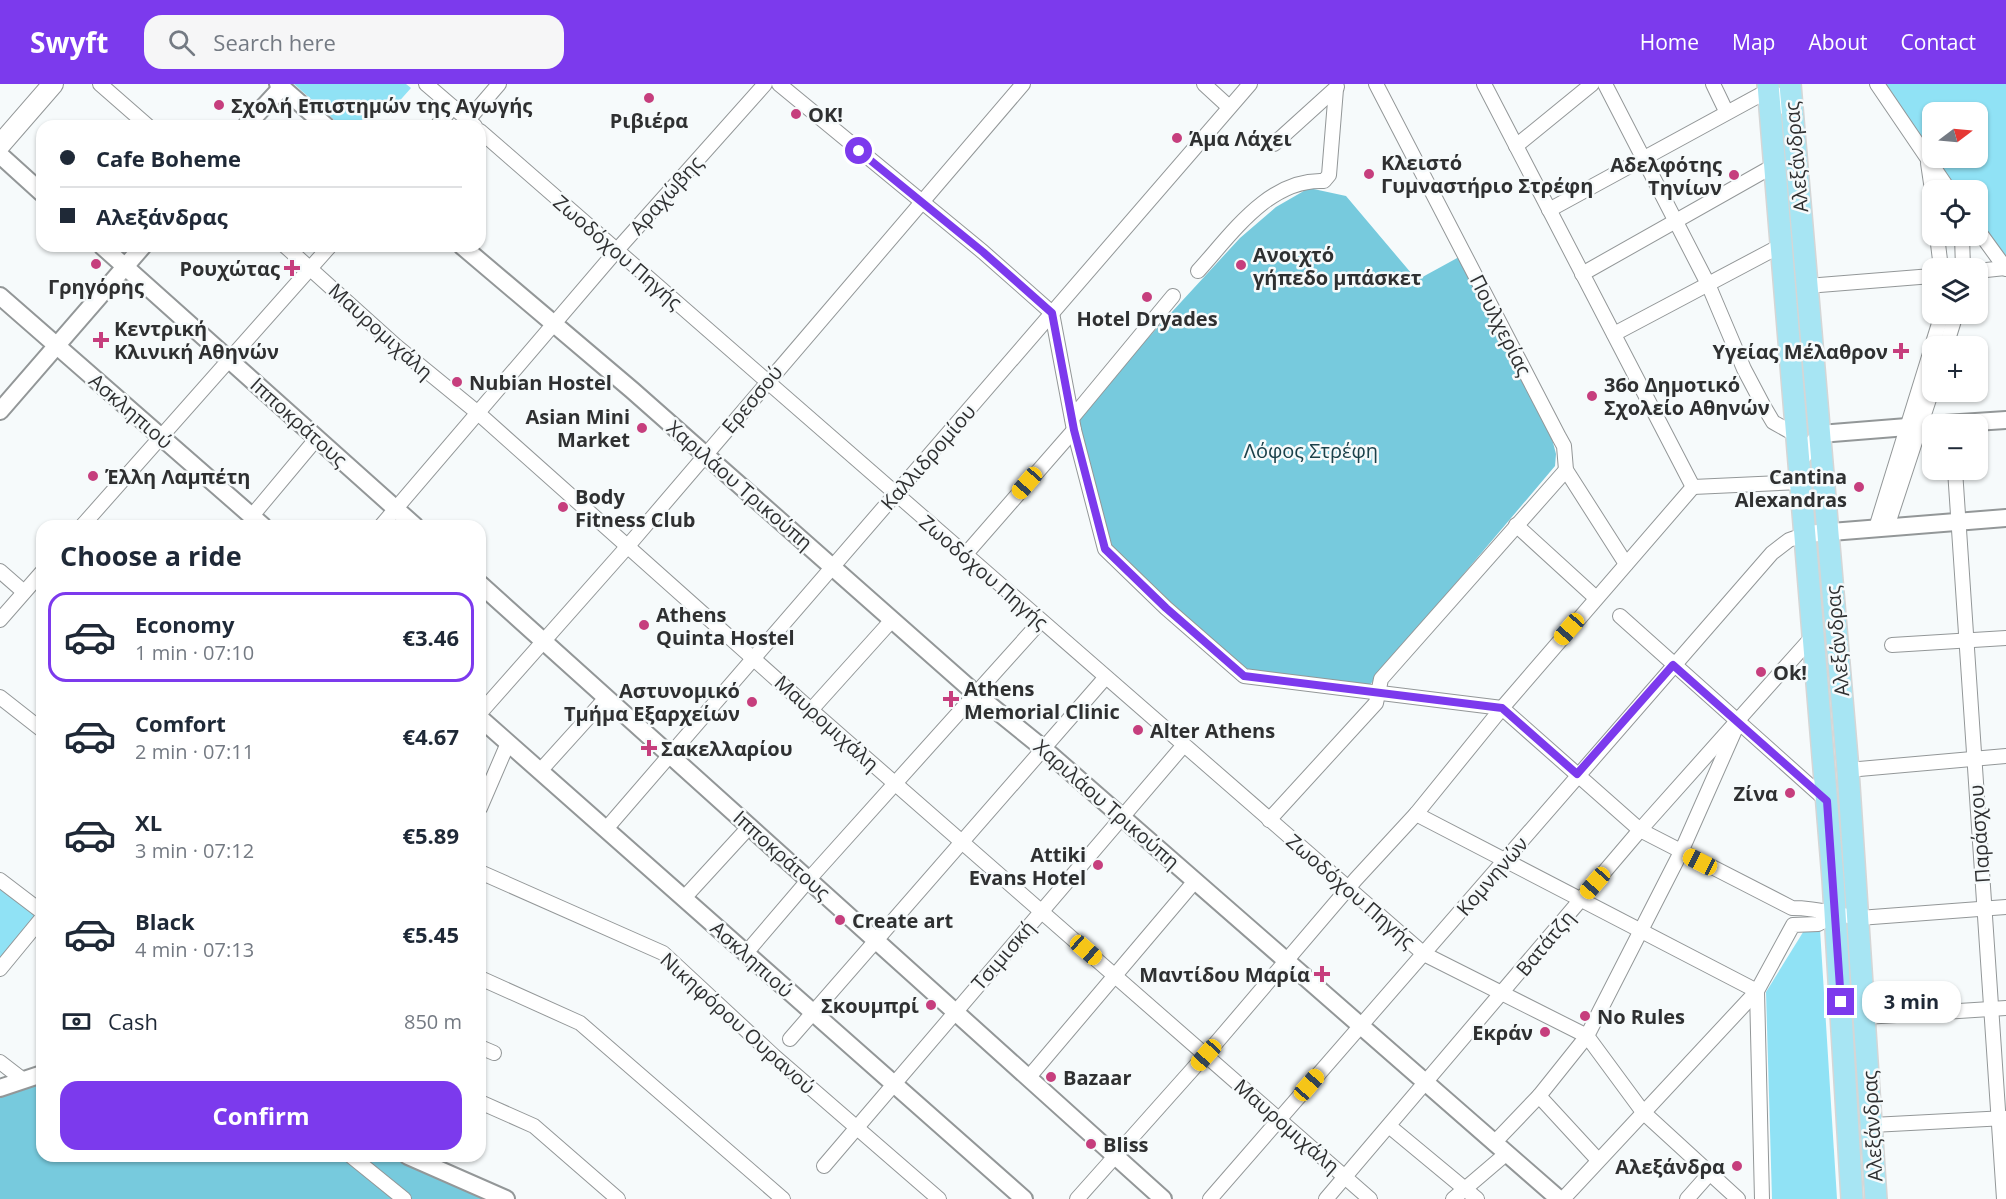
<!DOCTYPE html>
<meta charset="utf-8">
<style>
:root{--surface:#fff;--page:#f6f6f7;--text:#1f2937;--muted:#747a83;--line:#e0e1e3;--accent:#7c3aed}
body{margin:0;font-family:"Open Sans",sans-serif;background:var(--page);color:var(--text);height:100vh;display:flex;flex-direction:column;font-size:22px;white-space:nowrap}
*{box-sizing:border-box;margin:0}
p{font-size:20px;color:var(--muted)}
.icon{flex:none;width:33px;height:33px;fill:none;stroke:currentColor;stroke-width:2;stroke-linecap:round;stroke-linejoin:round}
.map{position:relative;flex:1;overflow:hidden}
.details{position:absolute;left:36px;top:436px;width:450px;height:642px;display:flex;flex-direction:column;background:var(--surface);border-radius:18px;box-shadow:0 2px 4px #0004}
.details>*{flex:none}
.guide{position:absolute;left:36px;top:36px;width:450px;height:132px;border-radius:18px;box-shadow:0 2px 4px #0004;display:grid;align-content:center;height:132px;padding:0 24px;background:var(--surface)}
.needle{width:39px;rotate:74deg}
.buttons{position:absolute;left:1922px;top:18px;display:grid;gap:12px}
.buttons a{display:grid;place-items:center;width:66px;height:66px;border-radius:12px;background:var(--surface);box-shadow:0 2px 4px #0004;font-size:30px}
.end{position:absolute;width:27px;height:27px;margin:-14px;border:8px solid #7c3aed;background:#fff;box-shadow:0 0 0 3px #fff}
.from{border-radius:50%}
.bubble{position:absolute;height:42px;border-radius:18px;background:var(--surface);box-shadow:0 2px 4px #0004;font-size:20px;font-weight:700;line-height:42px;text-align:center}
.car{position:absolute;width:18px;height:36px;margin:-18px -9px;border-radius:8px;box-shadow:0 0 4px 2px #0007;background:linear-gradient(#f5c518 24%,#345 0 40%,#f5c518 0 76%,#345 0 86%,#f5c518 0)}
.guide b{display:flex;align-items:center;gap:21px;height:57px;font-size:22px}
.guide b+b{border-top:2px solid var(--line)}
.guide i{width:15px;height:15px;background:var(--text)}
ul{padding:0;list-style:none}
li{display:flex;align-items:center;gap:18px;height:90px;margin:0 12px 9px;padding:0 12px;border:3px solid transparent;border-radius:18px}
li div{flex:1}
li b{display:block;font-size:22px}
li em{font-style:normal;font-weight:700}
li.on{border-color:var(--accent)}
li>.icon{width:54px;height:54px;stroke-width:1.5}
h2{padding:0 24px;font-size:27px;line-height:72px}
.pay{display:flex;align-items:center;gap:15px;height:66px;padding:0 24px;font-size:22px}
.pay p{margin-inline-start:auto}
.primary-button{display:flex;gap:12px;margin-top:auto;padding:12px 24px}
.primary-button a{flex:1;height:69px;border-radius:18px;background:var(--accent);color:#fff;font-size:24px;font-weight:700;line-height:69px;text-align:center}
header{display:flex;align-items:center;gap:36px;box-sizing:border-box;height:84px;padding:0 30px;background:var(--accent);color:#fff}
header strong{font-size:28px}
nav{display:flex;gap:33px;margin-inline-start:auto;font-size:21px}
.search{width:420px;height:54px;background:var(--page);display:flex;align-items:center;gap:15px;box-sizing:border-box;padding:0 21px;border-radius:18px;color:var(--muted);font-size:22px}
.map>svg:first-child{display:block}
.green{fill:#90e2f5}
.forest{fill:#77cadd}
.lines{fill:none;stroke-linecap:round;stroke-linejoin:round}
.minor-casing{stroke:#939798;stroke-width:16}
.tertiary-casing{stroke:#939798;stroke-width:20}
.secondary-casing{stroke:#939798;stroke-width:22}
.primary-casing{stroke:#d5d6d6;stroke-width:24}
.minor{stroke:#fff;stroke-width:14}
.tertiary{stroke:#fff;stroke-width:16}
.secondary{stroke:#fff;stroke-width:20}
.primary{stroke:#a7e5f3;stroke-width:21}
.route{stroke:#7c3aed;stroke-width:8}
.poi-dot{fill:#c63e7d;stroke:#f6fafb;stroke-width:2}
.labels{text-anchor:middle;dominant-baseline:central;stroke-width:5;stroke-linejoin:round;paint-order:stroke}
.poi-label{font-size:20px;font-weight:bold;fill:#2f3031;stroke:#f6fafb;text-anchor:start}
.street-label{font-size:20px;fill:#2f3031;stroke:#f6fafb}
.park-label{font-size:20px;fill:#1b414a;stroke:#f6fafb}
</style>
<header>
<strong>Swyft</strong>
<div class="search"><svg class="icon" aria-label="search" viewBox="0 0 24 24"><circle cx="10" cy="10" r="6"/><path d="M15 15l6 6"/></svg>Search here</div>
<nav><a>Home</a><a>Map</a><a>About</a><a>Contact</a></nav>
</header>
<div class="map">
<svg width="2006" height="1115" viewBox="0 0 2006 1115">
<rect width="100%" height="100%" fill="#f6fafb"/>
<g class="green">
<polygon points="294,0 406,0 411,4 387,31 377,23 359,42 341,42"/>
<polygon points="1884,0 2006,0 2006,178 1977,136 1977,106 1957,106 1934,74 1977,74 1977,28 1932,28 1932,71"/>
<polygon points="0,800 37,829 0,875"/>
<polygon points="1805,845 1820,845 1837,1115 1772,1115 1766,908"/>
</g>
<g class="forest">
<polygon points="1309,104 1346,112 1417,196 1459,173 1550,347 1556,370 1555,382 1368,603 1247,589 1113,466 1077,331 1240,154 1276,123"/>
<polygon points="42,998 42,1072 389,1073 484,1115 0,1115 0,1012"/>
</g>
<g class="lines">
<g class="minor-casing">
<g id="minor">
<polyline points="100,0 148,42"/>
<polyline points="426,0 475,42"/>
<polyline points="779,0 983,168 1052,229 1074,346 1105,465 1166,524 1244,592 1502,624"/>
<polyline points="1204,0 1229,23"/>
<polyline points="1376,0 1559,353 1564,362 1566,386 1626,480"/>
<polyline points="1484,0 1693,403"/>
<polyline points="1605,0 1708,200 1744,285 1763,321 1773,338 1798,352"/>
<polyline points="1713,0 1726,27"/>
<polyline points="1877,0 1949,106"/>
<polyline points="468,36 499,0"/>
<polyline points="437,42 453,23"/>
<polyline points="480,47 1424,870 1587,952 1643,1028 1738,1115"/>
<polyline points="1274,60 1337,3"/>
<polyline points="1516,62 1592,0"/>
<polyline points="1928,79 1932,106"/>
<polyline points="1549,126 1769,6 1783,14 1788,27"/>
<polyline points="1977,145 2006,185"/>
<polyline points="1937,152 1941,184"/>
<polyline points="1962,152 1963,184"/>
<polyline points="285,162 396,262 478,329 811,626 1370,1115"/>
<path d="M1198,187C1231,151 1269,94 1324,97L1329,91L1336,5"/>
<polyline points="1977,187 2005,184"/>
<polyline points="1582,190 1775,81"/>
<polyline points="1807,202 1932,192"/>
<polyline points="1614,250 1782,161"/>
<polyline points="1932,262 1942,230"/>
<polyline points="1946,262 1956,230"/>
<polyline points="1072,334 1173,212"/>
<polyline points="1955,386 2004,1115"/>
<polyline points="1693,403 1802,398"/>
<polyline points="251,433 317,354"/>
<polyline points="1516,441 1596,514"/>
<polyline points="82,442 330,162"/>
<polyline points="381,442 617,166 765,0"/>
<polyline points="1887,443 1932,306"/>
<polyline points="1876,444 1932,263"/>
<polyline points="965,471 1074,346"/>
<polyline points="0,487 24,508"/>
<polyline points="1620,532 1827,717"/>
<polyline points="0,536 42,488"/>
<polyline points="1892,561 2006,554"/>
<polyline points="0,613 42,646"/>
<path d="M1502,624L1640,746L1792,824C1818,824 1834,830 1859,834L2006,823"/>
<polyline points="811,626 892,536"/>
<polyline points="480,629 627,463 1023,0"/>
<polyline points="1848,686 2006,672"/>
<polyline points="540,687 606,614"/>
<polyline points="480,724 508,659"/>
<polyline points="1416,730 1757,907 1762,1115"/>
<polyline points="1269,736 1376,619 1381,595 1566,386"/>
<polyline points="606,745 1250,0"/>
<polyline points="480,788 663,869 774,972 939,1115"/>
<polyline points="0,796 42,828"/>
<polyline points="684,814 750,742"/>
<polyline points="746,869 811,793 1041,537"/>
<polyline points="0,885 42,834"/>
<polyline points="480,894 580,939 783,1115"/>
<polyline points="1865,933 2006,924"/>
<polyline points="790,955 1105,594"/>
<polyline points="480,963 494,969"/>
<polyline points="0,978 22,995"/>
<polyline points="1029,993 1195,797"/>
<polyline points="1539,1012 1598,1076"/>
<polyline points="480,1018 534,1042 618,1115"/>
<polyline points="1872,1041 2006,1034"/>
<polyline points="1389,1042 1477,1115"/>
<polyline points="1494,1059 1539,1012 1587,952 1681,768 1735,646"/>
<polyline points="351,1072 404,1115"/>
<polyline points="824,1082 1183,662"/>
<polyline points="1077,1115 1216,959 1356,795 1416,730 1502,624 1693,403"/>
<polyline points="1210,1115 1772,469 1789,456 1806,450"/>
<polyline points="1326,1115 1640,746 1814,551"/>
<polyline points="1453,1115 1507,1069"/>
<polyline points="1563,1115 1757,907 1793,841 1818,840 1835,831"/>
<polyline points="1687,1115 1710,1089"/>
</g>
</g>
<g class="tertiary-casing">
<g id="tertiary">
<polyline points="278,0 326,42"/>
<polyline points="246,42 282,3"/>
<polyline points="0,71 42,109"/>
<polyline points="102,162 415,442"/>
<polyline points="462,162 632,306 976,610 1044,665 1559,1115"/>
<polyline points="0,212 263,442"/>
<polyline points="0,327 143,162"/>
<polyline points="1945,340 2006,336"/>
<polyline points="1800,376 1820,350 1932,341"/>
<polyline points="1806,450 2006,434"/>
<polyline points="480,500 1163,1115"/>
<polyline points="480,634 1024,1115"/>
<polyline points="0,1004 42,990"/>
<polyline points="408,1072 506,1115"/>
</g>
</g>
<g class="secondary-casing">
<polyline id="secondary" points="0,61 53,0"/>
</g>
<g class="primary-casing">
<g id="primary">
<polyline points="1768,0 1833,795 1852,1115"/>
<polyline points="1790,0 1848,686 1876,1115"/>
</g>
</g>
<use href="#minor" class="minor"/>
<use href="#tertiary" class="tertiary"/>
<use href="#secondary" class="secondary"/>
<use href="#primary" class="primary"/>
</g>
<g class="lines">
<polyline class="route" points="859,67 983,168 1052,229 1074,346 1105,465 1166,524 1244,592 1502,624 1577,690 1673,581 1827,717 1841,918"/>
</g>
<g class="poi-dot">
<circle cx="649" cy="14" r="6"/>
<circle cx="219" cy="21" r="6"/>
<circle cx="796" cy="30" r="6"/>
<circle cx="1177" cy="54" r="6"/>
<circle cx="1369" cy="90" r="6"/>
<circle cx="1734" cy="91" r="6"/>
<circle cx="96" cy="180" r="6"/>
<circle cx="1241" cy="181" r="6"/>
<path d="M289 175h6v6h6v6h-6v6h-6v-6h-6v-6h6z"/>
<circle cx="1147" cy="213" r="6"/>
<path d="M98 247h6v6h6v6h-6v6h-6v-6h-6v-6h6z"/>
<path d="M1898 258h6v6h6v6h-6v6h-6v-6h-6v-6h6z"/>
<circle cx="457" cy="298" r="6"/>
<circle cx="1592" cy="312" r="6"/>
<circle cx="642" cy="344" r="6"/>
<circle cx="93" cy="392" r="6"/>
<circle cx="1859" cy="403" r="6"/>
<circle cx="563" cy="423" r="6"/>
<circle cx="644" cy="541" r="6"/>
<circle cx="1761" cy="588" r="6"/>
<path d="M948 606h6v6h6v6h-6v6h-6v-6h-6v-6h6z"/>
<circle cx="752" cy="618" r="6"/>
<circle cx="1138" cy="646" r="6"/>
<path d="M646 655h6v6h6v6h-6v6h-6v-6h-6v-6h6z"/>
<circle cx="1790" cy="709" r="6"/>
<circle cx="1098" cy="781" r="6"/>
<circle cx="840" cy="836" r="6"/>
<path d="M1319 881h6v6h6v6h-6v6h-6v-6h-6v-6h6z"/>
<circle cx="931" cy="921" r="6"/>
<circle cx="1585" cy="932" r="6"/>
<circle cx="1545" cy="948" r="6"/>
<circle cx="1051" cy="993" r="6"/>
<circle cx="1091" cy="1060" r="6"/>
<circle cx="1737" cy="1082" r="6"/>
</g>
<g class="labels">
<g class="poi-label">
<text x="231" y="21">Σχολή Επιστημών της Αγωγής</text>
<text x="808" y="30">ΟΚ!</text>
<text x="649" y="36" text-anchor="middle">Ριβιέρα</text>
<text x="1189" y="54">Άμα Λάχει</text>
<text x="1381" y="78">Κλειστό<tspan x="1381" dy="23">Γυμναστήριο Στρέφη</tspan></text>
<text x="1722" y="80" text-anchor="end">Αδελφότης<tspan x="1722" dy="23">Τηνίων</tspan></text>
<text x="1253" y="170">Ανοιχτό<tspan x="1253" dy="23">γήπεδο μπάσκετ</tspan></text>
<text x="280" y="184" text-anchor="end">Ρουχώτας</text>
<text x="96" y="202" text-anchor="middle">Γρηγόρης</text>
<text x="1147" y="234" text-anchor="middle">Hotel Dryades</text>
<text x="114" y="244">Κεντρική<tspan x="114" dy="23">Κλινική Αθηνών</tspan></text>
<text x="1888" y="267" text-anchor="end">Υγείας Μέλαθρον</text>
<text x="469" y="298">Nubian Hostel</text>
<text x="1604" y="300">36ο Δημοτικό<tspan x="1604" dy="23">Σχολείο Αθηνών</tspan></text>
<text x="630" y="332" text-anchor="end">Asian Mini<tspan x="630" dy="23">Market</tspan></text>
<text x="105" y="392">Έλλη Λαμπέτη</text>
<text x="1847" y="392" text-anchor="end">Cantina<tspan x="1847" dy="23">Alexandras</tspan></text>
<text x="575" y="412">Body<tspan x="575" dy="23">Fitness Club</tspan></text>
<text x="656" y="530">Athens<tspan x="656" dy="23">Quinta Hostel</tspan></text>
<text x="1773" y="588">Ok!</text>
<text x="964" y="604">Athens<tspan x="964" dy="23">Memorial Clinic</tspan></text>
<text x="740" y="606" text-anchor="end">Αστυνομικό<tspan x="740" dy="23">Τμήμα Εξαρχείων</tspan></text>
<text x="1150" y="646">Alter Athens</text>
<text x="661" y="664">Σακελλαρίου</text>
<text x="1778" y="709" text-anchor="end">Ζίνα</text>
<text x="1086" y="770" text-anchor="end">Attiki<tspan x="1086" dy="23">Evans Hotel</tspan></text>
<text x="852" y="836">Create art</text>
<text x="1310" y="890" text-anchor="end">Μαντίδου Μαρία</text>
<text x="919" y="921" text-anchor="end">Σκουμπρί</text>
<text x="1597" y="932">No Rules</text>
<text x="1533" y="948" text-anchor="end">Εκράν</text>
<text x="1063" y="993">Bazaar</text>
<text x="1103" y="1060">Bliss</text>
<text x="1725" y="1082" text-anchor="end">Αλεξάνδρα</text>
</g>
<g class="street-label">
<text transform="translate(1796 73) rotate(-95)">Αλεξάνδρας</text>
<text transform="translate(666 111) rotate(-48)">Αραχώβης</text>
<text transform="translate(618 168) rotate(41)">Ζωοδόχου Πηγής</text>
<text transform="translate(1501 241) rotate(63)">Πουλχερίας</text>
<text transform="translate(381 247) rotate(42)">Μαυρομιχάλη</text>
<text transform="translate(752 315) rotate(-50)">Ερεσσού</text>
<text transform="translate(131 327) rotate(41)">Ασκληπιού</text>
<text transform="translate(299 338) rotate(42)">Ιπποκράτους</text>
<text transform="translate(928 373) rotate(-49)">Καλλιδρομίου</text>
<text transform="translate(740 401) rotate(41)">Χαριλάου Τρικούπη</text>
<text transform="translate(984 488) rotate(41)">Ζωοδόχου Πηγής</text>
<text transform="translate(1837 557) rotate(-95)">Αλεξάνδρας</text>
<text transform="translate(827 639) rotate(42)">Μαυρομιχάλη</text>
<text transform="translate(1107 720) rotate(41)">Χαριλάου Τρικούπη</text>
<text transform="translate(1979 750) rotate(-94)">Παράσχου</text>
<text transform="translate(782 771) rotate(42)">Ιπποκράτους</text>
<text transform="translate(1492 792) rotate(-49)">Κομνηνών</text>
<text transform="translate(1351 807) rotate(41)">Ζωοδόχου Πηγής</text>
<text transform="translate(1545 859) rotate(-50)">Βατάτζη</text>
<text transform="translate(1003 871) rotate(-49)">Τσιμισκή</text>
<text transform="translate(752 875) rotate(42)">Ασκληπιού</text>
<text transform="translate(738 939) rotate(42)">Νικηφόρου Ουρανού</text>
<text transform="translate(1287 1042) rotate(41)">Μαυρομιχάλη</text>
<text transform="translate(1872 1042) rotate(-93)">Αλεξάνδρας</text>
</g>
<g class="park-label">
<text x="1311" y="366">Λόφος Στρέφη</text>
</g>
</g>
</svg>
<div class="buttons">
<a><svg class="needle" viewBox="-14 -14 28 28"><path d="M0-13l5 13h-10z" fill="#e53935"/><path d="M0 13l5-13h-10z" fill="#747a83"/></svg></a>
<a><svg class="icon" aria-label="locate" viewBox="0 0 24 24"><circle cx="12" cy="12" r="6"/><path d="M12 2v4M12 18v4M2 12h4M18 12h4"/></svg></a>
<a><svg class="icon" aria-label="layers" viewBox="0 0 24 24"><path d="M12 4l9 5-9 5-9-5zM3 14l9 5 9-5"/></svg></a>
<a>+</a>
<a>−</a>
</div>
<i class="end from" style="left:859px;top:67px"></i>
<i class="end" style="left:1841px;top:918px"></i>
<div class="bubble" style="left:1862px;top:897px;width:99px">3 min</div>
<i class="car" style="left:1027px;top:399px;rotate:221deg"></i>
<i class="car" style="left:1569px;top:545px;rotate:221deg"></i>
<i class="car" style="left:1700px;top:778px;rotate:297deg"></i>
<i class="car" style="left:1595px;top:799px;rotate:221deg"></i>
<i class="car" style="left:1086px;top:866px;rotate:131deg"></i>
<i class="car" style="left:1206px;top:971px;rotate:222deg"></i>
<i class="car" style="left:1309px;top:1001px;rotate:41deg"></i>
<div class="guide">
<b><i class="from"></i>Cafe Boheme</b>
<b><i></i>Αλεξάνδρας</b>
</div>
<section class="details">
<h2>Choose a ride</h2>
<ul>
<li class="on"><svg class="icon" aria-label="car" viewBox="0 0 24 24"><path d="M5 17H2v-5l4-1 3-4h7l3 4 3 1v5h-3M9 17h6M6 11h13"/><circle cx="7" cy="17" r="2"/><circle cx="17" cy="17" r="2"/></svg><div><b>Economy</b><p>1 min · 07:10</p></div><em>€3.46</em></li>
<li><svg class="icon" aria-label="car" viewBox="0 0 24 24"><path d="M5 17H2v-5l4-1 3-4h7l3 4 3 1v5h-3M9 17h6M6 11h13"/><circle cx="7" cy="17" r="2"/><circle cx="17" cy="17" r="2"/></svg><div><b>Comfort</b><p>2 min · 07:11</p></div><em>€4.67</em></li>
<li><svg class="icon" aria-label="car" viewBox="0 0 24 24"><path d="M5 17H2v-5l4-1 3-4h7l3 4 3 1v5h-3M9 17h6M6 11h13"/><circle cx="7" cy="17" r="2"/><circle cx="17" cy="17" r="2"/></svg><div><b>XL</b><p>3 min · 07:12</p></div><em>€5.89</em></li>
<li><svg class="icon" aria-label="car" viewBox="0 0 24 24"><path d="M5 17H2v-5l4-1 3-4h7l3 4 3 1v5h-3M9 17h6M6 11h13"/><circle cx="7" cy="17" r="2"/><circle cx="17" cy="17" r="2"/></svg><div><b>Black</b><p>4 min · 07:13</p></div><em>€5.45</em></li>
</ul>
<div class="pay"><svg class="icon" aria-label="cash" viewBox="0 0 24 24"><path d="M3 7h18v10H3z"/><circle cx="12" cy="12" r="2"/></svg>Cash<p>850 m</p></div>
<div class="primary-button"><a>Confirm</a></div>
</section>
</div>
